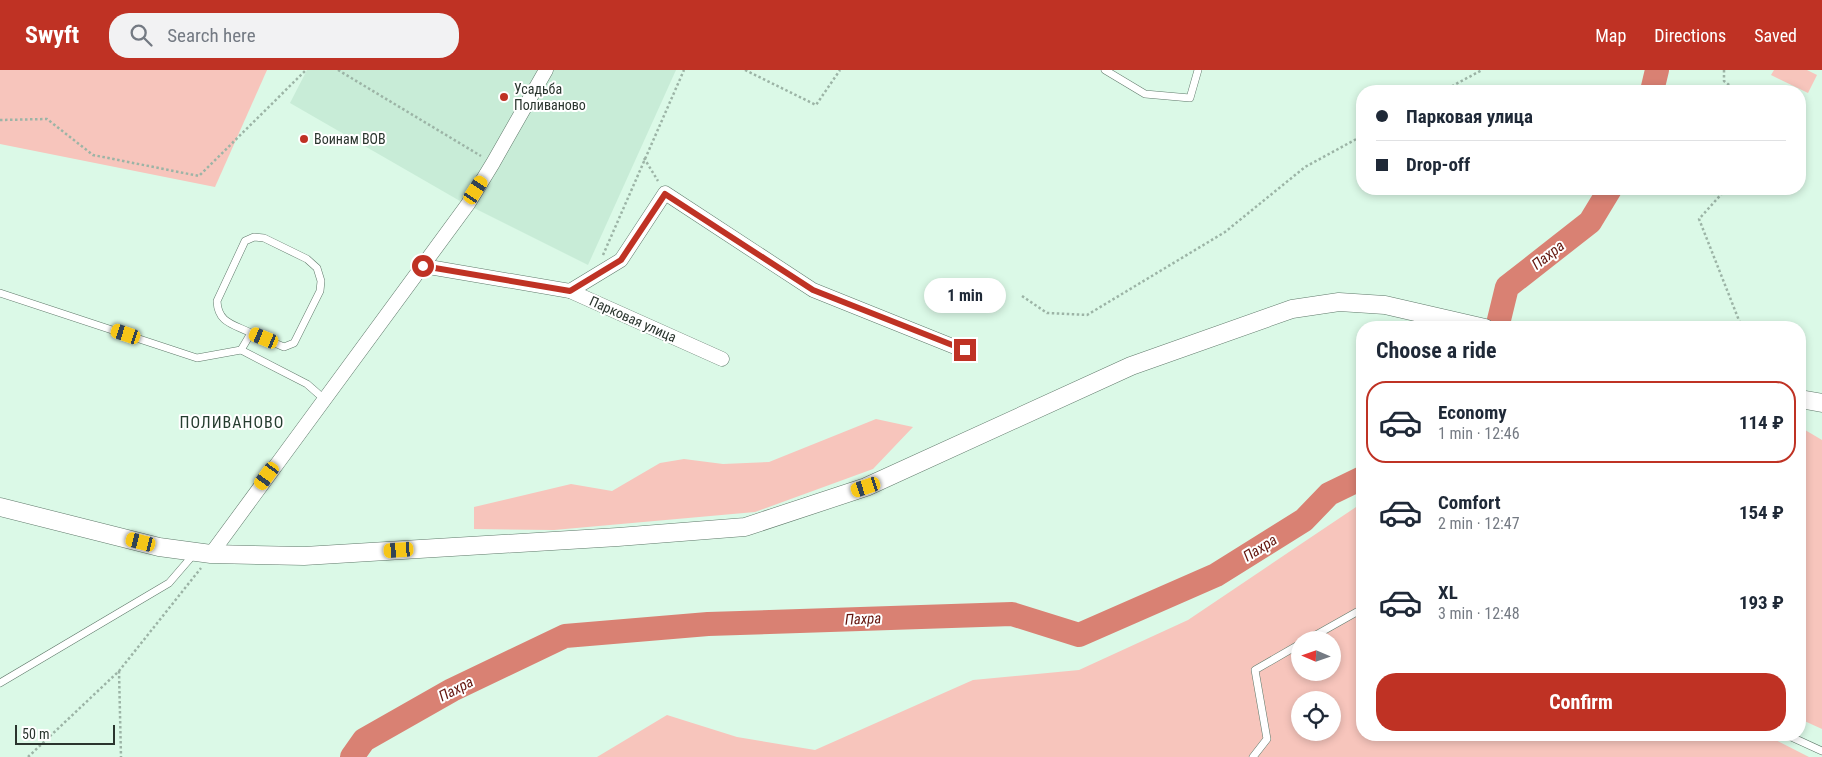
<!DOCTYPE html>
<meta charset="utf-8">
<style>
:root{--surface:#fff;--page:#f2f2f3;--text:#1f2937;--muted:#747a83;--line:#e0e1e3;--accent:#bf3224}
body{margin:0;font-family:"Roboto Condensed",sans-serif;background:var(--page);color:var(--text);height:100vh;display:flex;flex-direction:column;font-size:19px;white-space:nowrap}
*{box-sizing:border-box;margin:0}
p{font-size:16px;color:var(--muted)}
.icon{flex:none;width:28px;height:28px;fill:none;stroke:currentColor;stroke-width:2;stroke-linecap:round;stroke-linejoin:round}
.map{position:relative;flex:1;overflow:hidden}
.sheet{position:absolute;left:1356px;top:251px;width:450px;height:420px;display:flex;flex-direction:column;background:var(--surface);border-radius:20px;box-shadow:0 2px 8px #0003}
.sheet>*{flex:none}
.hud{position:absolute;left:1356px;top:15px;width:450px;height:110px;border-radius:20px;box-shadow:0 2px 8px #0003;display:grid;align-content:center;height:110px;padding:0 20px;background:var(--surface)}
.needle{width:32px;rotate:272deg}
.tools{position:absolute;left:1291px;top:561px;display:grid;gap:10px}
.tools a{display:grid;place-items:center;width:50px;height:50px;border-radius:50%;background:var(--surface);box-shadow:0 2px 8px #0003;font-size:25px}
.scale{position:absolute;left:15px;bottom:12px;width:100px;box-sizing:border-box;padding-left:5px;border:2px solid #2a352e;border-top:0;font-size:14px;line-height:18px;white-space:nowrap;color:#2a352e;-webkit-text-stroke:4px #fff;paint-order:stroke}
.end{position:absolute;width:22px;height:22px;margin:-11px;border:6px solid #bf3224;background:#fff;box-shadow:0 0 0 2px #fff}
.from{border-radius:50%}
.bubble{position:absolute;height:35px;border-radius:18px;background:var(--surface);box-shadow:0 2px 8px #0003;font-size:16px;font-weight:700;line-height:35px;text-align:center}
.car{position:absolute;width:15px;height:30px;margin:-15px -8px;border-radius:6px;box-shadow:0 0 4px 1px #0007;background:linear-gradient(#f5c518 24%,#345 0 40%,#f5c518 0 76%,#345 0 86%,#f5c518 0)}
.hud b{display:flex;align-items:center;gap:18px;height:48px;font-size:19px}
.hud b+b{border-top:1px solid var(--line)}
.hud i{width:12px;height:12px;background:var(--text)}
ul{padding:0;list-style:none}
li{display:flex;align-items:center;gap:15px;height:82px;margin:0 10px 8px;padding:0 10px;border:2px solid transparent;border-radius:20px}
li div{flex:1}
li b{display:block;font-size:19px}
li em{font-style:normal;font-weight:700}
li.selected{border-color:var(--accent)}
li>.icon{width:45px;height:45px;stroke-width:1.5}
h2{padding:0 20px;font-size:22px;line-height:60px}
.primary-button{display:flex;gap:10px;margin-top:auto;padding:10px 20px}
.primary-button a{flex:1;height:58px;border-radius:20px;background:var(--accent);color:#fff;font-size:20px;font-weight:700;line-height:58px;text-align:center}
header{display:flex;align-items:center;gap:30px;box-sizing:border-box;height:70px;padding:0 25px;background:var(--accent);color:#fff}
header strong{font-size:24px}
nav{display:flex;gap:28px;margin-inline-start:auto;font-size:18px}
.search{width:350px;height:45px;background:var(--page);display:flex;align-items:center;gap:12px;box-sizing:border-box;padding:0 18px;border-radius:20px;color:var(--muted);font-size:19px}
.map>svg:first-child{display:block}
.built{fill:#c8ecd7}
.green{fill:#f7c5bc;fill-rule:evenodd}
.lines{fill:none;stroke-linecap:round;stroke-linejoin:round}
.river{stroke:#d98173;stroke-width:24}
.service-casing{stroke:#5f796a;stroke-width:8}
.minor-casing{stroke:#5f796a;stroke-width:15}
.tertiary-casing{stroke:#5f796a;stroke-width:19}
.path{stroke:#9cb4a6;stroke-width:2.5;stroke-dasharray:2.5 2.5;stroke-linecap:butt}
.service{stroke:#fff;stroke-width:7}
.minor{stroke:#fff;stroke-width:14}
.tertiary{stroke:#fff;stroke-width:18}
.route{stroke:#bf3224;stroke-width:6}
.poi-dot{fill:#bf3224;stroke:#fff;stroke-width:2}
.labels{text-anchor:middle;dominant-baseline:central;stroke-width:4;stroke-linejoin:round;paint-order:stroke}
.poi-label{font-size:14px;fill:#2a352e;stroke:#fff;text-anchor:start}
.street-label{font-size:14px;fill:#2a352e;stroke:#fff}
.water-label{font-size:15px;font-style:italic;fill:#64150d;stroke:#fff}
.quarter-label{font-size:16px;letter-spacing:1px;fill:#253d2f;stroke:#fff}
</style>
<header>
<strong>Swyft</strong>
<div class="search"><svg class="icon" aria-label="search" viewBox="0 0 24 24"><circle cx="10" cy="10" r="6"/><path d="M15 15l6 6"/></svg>Search here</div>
<nav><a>Map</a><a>Directions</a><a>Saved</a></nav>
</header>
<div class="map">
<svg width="1822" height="687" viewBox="0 0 1822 687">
<rect width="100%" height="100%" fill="#dbf9e7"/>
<polygon class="built" points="307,0 676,0 588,195 460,131 290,33"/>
<g class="green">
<polygon points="0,0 267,0 215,117 0,74"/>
<polygon points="1774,0 1807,0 1817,5 1808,23 1771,5"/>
<polygon points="876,349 913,357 873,399 755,442 554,460 474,459 474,437 571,414 612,421 660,393 684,389 723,394 769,392"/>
<polygon points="1800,357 1822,370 1822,659 1800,649"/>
<path d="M1362,433V665H1766L1809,687H597L667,645L737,667L815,680L973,610L1079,600L1188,550ZM1300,570H1332V602H1300ZM1300,630H1332V662H1300Z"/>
</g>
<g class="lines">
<g class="river">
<polyline points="1652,21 1657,0"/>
<polyline points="1497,258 1507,217 1590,152 1610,119"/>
<polyline points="352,687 364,670 452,620 565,566 708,554 1012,544 1079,565 1216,505 1304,450 1329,424 1362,408"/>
</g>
<g class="service-casing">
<g id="service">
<polyline points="1105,0 1145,24 1190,28 1198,0"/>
<polyline points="0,223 197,288 241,280"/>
<path d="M251,263C233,254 218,253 217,231L245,171L254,167L264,168L307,189L317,198L321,211L320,221L294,273L284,277L251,263L241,280L307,314L323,328"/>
<polyline points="1307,570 1362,539"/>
<polyline points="0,613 169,513 194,484"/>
<polyline points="1787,665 1822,681"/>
<polyline points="1253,687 1267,669 1255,600 1300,574"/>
</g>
</g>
<g class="minor-casing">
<g id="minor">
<polyline points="423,196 570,221 722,289"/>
<polyline points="570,221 621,190 665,123 813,220 965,281"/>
<polyline points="211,484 468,134 493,93 546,0"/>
</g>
</g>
<g class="tertiary-casing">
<g id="tertiary">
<polyline points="1800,329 1822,333"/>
<polyline points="0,437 159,477 211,484 304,486 618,467 745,457 866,417 1131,296 1292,239 1339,232 1385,235 1485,258"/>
</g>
</g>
<g class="path">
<polyline points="338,0 481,86"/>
<polyline points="745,0 816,35 840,0"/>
<polyline points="1724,0 1724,11 1737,21"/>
<polyline points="1443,21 1482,0"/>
<polyline points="0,50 47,49 93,85 199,106 306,0"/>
<polyline points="644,88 658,111"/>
<polyline points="1726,119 1699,149 1742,258"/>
<polyline points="603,185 684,0"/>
<polyline points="1022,226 1047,243 1087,245 1225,162 1305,97 1362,66"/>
<polyline points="119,601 121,687"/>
<polyline points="28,687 119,601 201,498"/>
</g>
<use href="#service" class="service"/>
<use href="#minor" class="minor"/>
<use href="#tertiary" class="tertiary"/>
</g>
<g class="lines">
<polyline class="route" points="423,196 570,221 621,190 665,124 813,220 965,280"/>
</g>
<g class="poi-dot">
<circle cx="504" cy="27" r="5"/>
<circle cx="304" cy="69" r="5"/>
</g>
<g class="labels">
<g class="poi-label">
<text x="514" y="19">Усадьба<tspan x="514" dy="16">Поливаново</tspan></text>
<text x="314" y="69">Воинам ВОВ</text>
</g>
<g class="street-label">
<text transform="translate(633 249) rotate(24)">Парковая улица</text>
</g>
<g class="water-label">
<text transform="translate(1548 185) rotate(-38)">Пахра</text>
<text transform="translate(1260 478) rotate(-32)">Пахра</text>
<text transform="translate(863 549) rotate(-2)">Пахра</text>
<text transform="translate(456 619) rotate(-27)">Пахра</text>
</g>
<g class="quarter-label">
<text x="232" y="352">ПОЛИВАНОВО</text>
</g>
</g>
</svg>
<div class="tools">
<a><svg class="needle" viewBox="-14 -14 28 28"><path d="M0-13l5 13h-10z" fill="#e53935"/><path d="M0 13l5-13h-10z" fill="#747a83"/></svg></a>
<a><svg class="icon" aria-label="locate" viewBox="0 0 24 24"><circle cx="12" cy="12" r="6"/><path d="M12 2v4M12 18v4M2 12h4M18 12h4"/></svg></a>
</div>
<div class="scale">50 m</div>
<i class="end from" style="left:423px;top:196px"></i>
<i class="end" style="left:965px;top:280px"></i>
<div class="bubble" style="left:924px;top:208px;width:82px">1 min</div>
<i class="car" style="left:476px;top:120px;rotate:33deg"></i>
<i class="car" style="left:126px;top:264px;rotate:288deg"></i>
<i class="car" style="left:264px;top:268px;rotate:292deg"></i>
<i class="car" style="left:267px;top:406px;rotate:216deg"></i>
<i class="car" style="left:866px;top:417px;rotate:252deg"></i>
<i class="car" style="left:141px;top:472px;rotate:284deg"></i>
<i class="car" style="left:399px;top:480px;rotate:266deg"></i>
<div class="hud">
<b><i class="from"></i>Парковая улица</b>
<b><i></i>Drop-off</b>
</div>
<section class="sheet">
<h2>Choose a ride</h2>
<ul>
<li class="selected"><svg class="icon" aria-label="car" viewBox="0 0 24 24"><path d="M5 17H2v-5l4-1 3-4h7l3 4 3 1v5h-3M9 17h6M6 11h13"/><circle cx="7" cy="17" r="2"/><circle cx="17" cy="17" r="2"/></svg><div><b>Economy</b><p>1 min · 12:46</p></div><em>114 ₽</em></li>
<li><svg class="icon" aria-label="car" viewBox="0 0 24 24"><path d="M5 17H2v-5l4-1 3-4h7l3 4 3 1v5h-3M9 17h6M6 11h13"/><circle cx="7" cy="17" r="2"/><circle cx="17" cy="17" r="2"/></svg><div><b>Comfort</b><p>2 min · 12:47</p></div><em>154 ₽</em></li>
<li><svg class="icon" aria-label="car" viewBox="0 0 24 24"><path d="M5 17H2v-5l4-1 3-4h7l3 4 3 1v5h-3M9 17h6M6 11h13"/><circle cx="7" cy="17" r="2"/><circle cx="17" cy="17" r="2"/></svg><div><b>XL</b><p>3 min · 12:48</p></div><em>193 ₽</em></li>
</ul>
<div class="primary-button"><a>Confirm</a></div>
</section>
</div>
